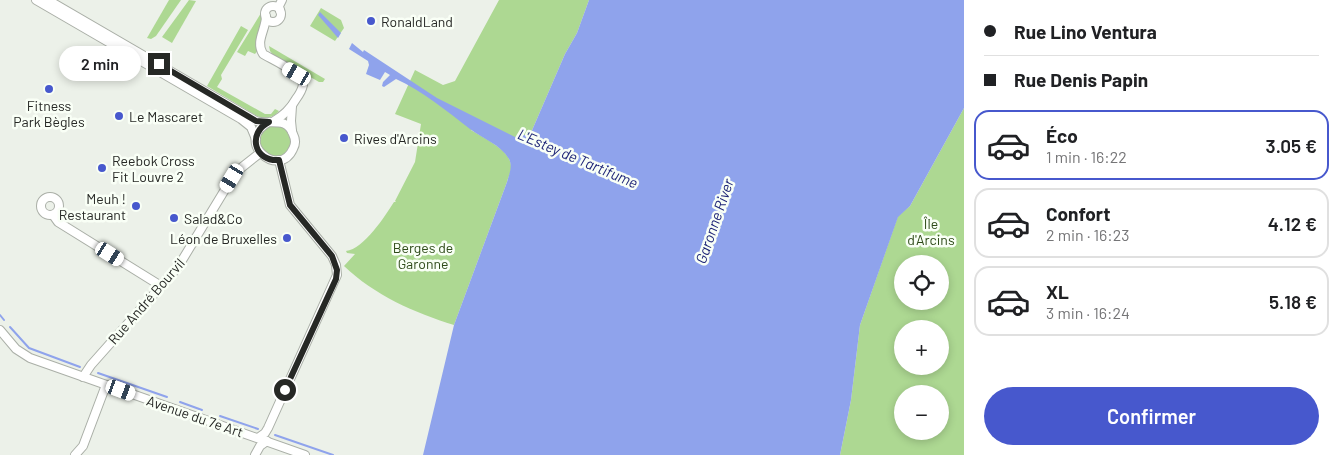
<!DOCTYPE html>
<html lang="fr">
<meta charset="utf-8">
<style>
:root{--surface:#fff;--page:#f2f2f2;--text:#202124;--muted:#757577;--line:#e0e0e0;--accent:#4758cd}
body{margin:0;font-family:Barlow,sans-serif;background:var(--page);color:var(--text);height:100vh;display:flex;flex-direction:column;font-size:19px;white-space:nowrap}
*{box-sizing:border-box;margin:0}
p{font-size:16px;color:var(--muted)}
.icon{flex:none;width:28px;height:28px;fill:none;stroke:currentColor;stroke-width:2;stroke-linecap:round;stroke-linejoin:round}
.map{position:relative;flex:1;overflow:hidden}
.panel{display:flex;flex-direction:column;background:var(--surface);width:375px}
.panel>*{flex:none}
.banner{display:grid;align-content:center;height:110px;padding:0 20px;background:var(--surface)}
.fabs{position:absolute;left:894px;top:255px;display:grid;gap:10px}
.fabs a{display:grid;place-items:center;width:55px;height:55px;border-radius:50%;background:var(--surface);box-shadow:0 2px 8px #0003;font-size:25px}
.end{position:absolute;width:22px;height:22px;margin:-11px;border:6px solid #262825;background:#fff;box-shadow:0 0 0 2px #fff}
.from{border-radius:50%}
.bubble{position:absolute;height:35px;border-radius:18px;background:var(--surface);box-shadow:0 2px 8px #0003;font-size:16px;font-weight:600;line-height:35px;text-align:center}
.car{position:absolute;width:15px;height:30px;margin:-15px -8px;border-radius:6px;box-shadow:0 0 4px 1px #0007;background:linear-gradient(#fff 24%,#345 0 40%,#fff 0 76%,#345 0 86%,#fff 0)}
.banner b{display:flex;align-items:center;gap:18px;height:48px;font-size:19px}
.banner b+b{border-top:1px solid var(--line)}
.banner i{width:12px;height:12px;background:var(--text)}
ul{padding:0;list-style:none}
li{display:flex;align-items:center;gap:15px;height:70px;margin:0 10px 8px;padding:0 10px;border:2px solid var(--line);border-radius:15px}
li div{flex:1}
li b{display:block;font-size:19px}
li em{font-style:normal;font-weight:600}
li.on{border-color:var(--accent)}
li>.icon{width:45px;height:45px;stroke-width:1.5}
.button{display:flex;gap:10px;margin-top:auto;padding:10px 20px}
.button a{flex:1;height:58px;border-radius:30px;background:var(--accent);color:#fff;font-size:20px;font-weight:600;line-height:58px;text-align:center}
main{display:flex;flex:1;min-height:0}
.map>svg:first-child{display:block}
.green{fill:#add892;fill-rule:evenodd}
.water{fill:#8fa3ec}
.lines{fill:none;stroke-linecap:round;stroke-linejoin:round}
.stream{stroke:#8fa3ec;stroke-width:2}
.minor-casing{stroke:#aaafa7;stroke-width:10}
.minor{stroke:#fff;stroke-width:8}
.route{stroke:#262825;stroke-width:6}
.poi-dot{fill:#4758cd;stroke:#f9fff6;stroke-width:2}
.labels{text-anchor:middle;dominant-baseline:central;stroke-width:5;stroke-linejoin:round;paint-order:stroke}
.poi-label{font-size:14px;fill:#262825;stroke:#f9fff6;text-anchor:start}
.park-label{font-size:14px;fill:#2d4a18;stroke:#f9fff6}
.street-label{font-size:14px;fill:#262825;stroke:#f9fff6}
.water-label{font-size:15px;font-style:italic;fill:#1f2678;stroke:#f9fff6}
</style>
<main>
<div class="map">
<svg width="964" height="455" viewBox="0 0 964 455">
<rect width="100%" height="100%" fill="#ecf1e9"/>
<g class="green">
<polygon points="169,0 181,0 156,36 151,39 147,38"/>
<polygon points="189,0 196,1 172,43 162,37"/>
<path d="M499,0H589L577,33L565,54L530,135H522L515,138L478,120L471,130C482,137 511,150 511,166C512,171 508,177 507,182L454,325C415,313 374,295 344,266L355,254L347,253L346,251C364,249 385,216 394,202H396L395,201L415,162L421,124L395,114L415,70L443,85L455,81Z"/>
<polygon points="321,8 341,20 344,28 335,41 310,26"/>
<polygon points="261,13 263,18 258,50 255,54 248,51 245,56 237,52"/>
<path d="M241,26L248,30L221,75L222,79L217,87L265,114H271L275,109L279,111C274,118 265,119 257,116L207,86Z"/>
<polygon points="269,46 325,79 323,82 319,82 274,56 270,51"/>
<path d="M964,108V455H840L851,400L860,325L898,216L910,206ZM902,264H940V301H902ZM902,329H940V366H902ZM902,394H940V431H902Z"/>
<circle cx="275" cy="141" r="16"/>
</g>
<g class="water">
<path d="M589,0H964V108L910,206L898,217L860,325L851,400L840,455H423L454,325L507,182C509,174 513,167 509,159C500,144 483,139 470,129C447,111 422,91 396,79L384,87L382,86L383,82L390,75L385,72L380,80L366,74L369,65L368,61L349,49L352,43L363,52L364,50L437,98L515,137L522,135H530L565,54L577,33Z"/>
<polygon points="320,12 341,33 338,38 318,15"/>
</g>
<g class="lines">
<g class="stream">
<polyline points="0,315 4,320"/>
<polyline points="10,327 29,348 80,367"/>
<polyline points="98,373 167,397"/>
<polyline points="180,402 202,410"/>
<polyline points="220,416 258,429"/>
<polyline points="275,435 333,455"/>
</g>
<g class="minor-casing">
<g id="minor">
<polyline points="36,0 241,119 251,127 256,139"/>
<path d="M48,0L256,121C270,125 287,116 293,134C295,138 296,144 293,149C279,180 233,141 269,122"/>
<circle cx="273" cy="14" r="8"/>
<polyline points="280,11 279,6 282,0"/>
<path d="M266,16C266,30 255,41 263,54C273,60 303,73 303,85C302,90 299,95 296,99C291,108 283,116 274,121"/>
<polyline points="292,131 291,121 292,106"/>
<circle cx="50" cy="206" r="9"/>
<polyline points="53,215 58,222 161,286"/>
<polyline points="0,330 16,349 30,358 305,455"/>
<polyline points="83,377 91,365 178,267 232,178 241,168 260,153"/>
<polyline points="258,438 265,433 268,428 337,275 336,265 332,256 290,205 279,160"/>
<polyline points="75,455 83,446 106,385"/>
<polyline points="255,455 260,446 267,441"/>
</g>
</g>
<use href="#minor" class="minor"/>
</g>
<g class="lines">
<path class="route" d="M159,64L256,121L269,122C247,133 254,162 279,160L290,205L332,256L337,270L336,279L285,390"/>
</g>
<g class="poi-dot">
<circle cx="371" cy="21" r="5"/>
<circle cx="49" cy="89" r="5"/>
<circle cx="119" cy="116" r="5"/>
<circle cx="344" cy="138" r="5"/>
<circle cx="102" cy="168" r="5"/>
<circle cx="136" cy="206" r="5"/>
<circle cx="174" cy="218" r="5"/>
<circle cx="287" cy="238" r="5"/>
</g>
<g class="labels">
<g class="poi-label">
<text x="381" y="21">RonaldLand</text>
<text x="49" y="105" text-anchor="middle">Fitness<tspan x="49" dy="16">Park Bègles</tspan></text>
<text x="129" y="116">Le Mascaret</text>
<text x="354" y="138">Rives d'Arcins</text>
<text x="112" y="160">Reebok Cross<tspan x="112" dy="16">Fit Louvre 2</tspan></text>
<text x="126" y="198" text-anchor="end">Meuh !<tspan x="126" dy="16">Restaurant</tspan></text>
<text x="184" y="218">Salad&amp;Co</text>
<text x="277" y="238" text-anchor="end">Léon de Bruxelles</text>
</g>
<g class="park-label">
<text x="931" y="223">Île<tspan x="931" dy="16">d'Arcins</tspan></text>
<text x="423" y="247">Berges de<tspan x="423" dy="16">Garonne</tspan></text>
</g>
<g class="street-label">
<text transform="translate(146 301) rotate(-49)">Rue André Bourvil</text>
<text transform="translate(195 416) rotate(19)">Avenue du 7e Art</text>
</g>
<g class="water-label">
<text transform="translate(578 158) rotate(23)">L'Estey de Tartifume</text>
<text transform="translate(714 221) rotate(-71)">Garonne River</text>
</g>
</g>
</svg>
<div class="fabs">
<a><svg class="icon" aria-label="locate" viewBox="0 0 24 24"><circle cx="12" cy="12" r="6"/><path d="M12 2v4M12 18v4M2 12h4M18 12h4"/></svg></a>
<a>+</a>
<a>−</a>
</div>
<i class="end from" style="left:285px;top:390px"></i>
<i class="end" style="left:159px;top:64px"></i>
<div class="bubble" style="left:59px;top:46px;width:82px">2 min</div>
<i class="car" style="left:297px;top:74px;rotate:300deg"></i>
<i class="car" style="left:232px;top:178px;rotate:211deg"></i>
<i class="car" style="left:110px;top:254px;rotate:122deg"></i>
<i class="car" style="left:121px;top:390px;rotate:110deg"></i>
</div>
<section class="panel">
<div class="banner">
<b><i class="from"></i>Rue Lino Ventura</b>
<b><i></i>Rue Denis Papin</b>
</div>
<ul>
<li class="on"><svg class="icon" aria-label="car" viewBox="0 0 24 24"><path d="M5 17H2v-5l4-1 3-4h7l3 4 3 1v5h-3M9 17h6M6 11h13"/><circle cx="7" cy="17" r="2"/><circle cx="17" cy="17" r="2"/></svg><div><b>Éco</b><p>1 min · 16:22</p></div><em>3.05 €</em></li>
<li><svg class="icon" aria-label="car" viewBox="0 0 24 24"><path d="M5 17H2v-5l4-1 3-4h7l3 4 3 1v5h-3M9 17h6M6 11h13"/><circle cx="7" cy="17" r="2"/><circle cx="17" cy="17" r="2"/></svg><div><b>Confort</b><p>2 min · 16:23</p></div><em>4.12 €</em></li>
<li><svg class="icon" aria-label="car" viewBox="0 0 24 24"><path d="M5 17H2v-5l4-1 3-4h7l3 4 3 1v5h-3M9 17h6M6 11h13"/><circle cx="7" cy="17" r="2"/><circle cx="17" cy="17" r="2"/></svg><div><b>XL</b><p>3 min · 16:24</p></div><em>5.18 €</em></li>
</ul>
<div class="button"><a>Confirmer</a></div>
</section>
</main>
